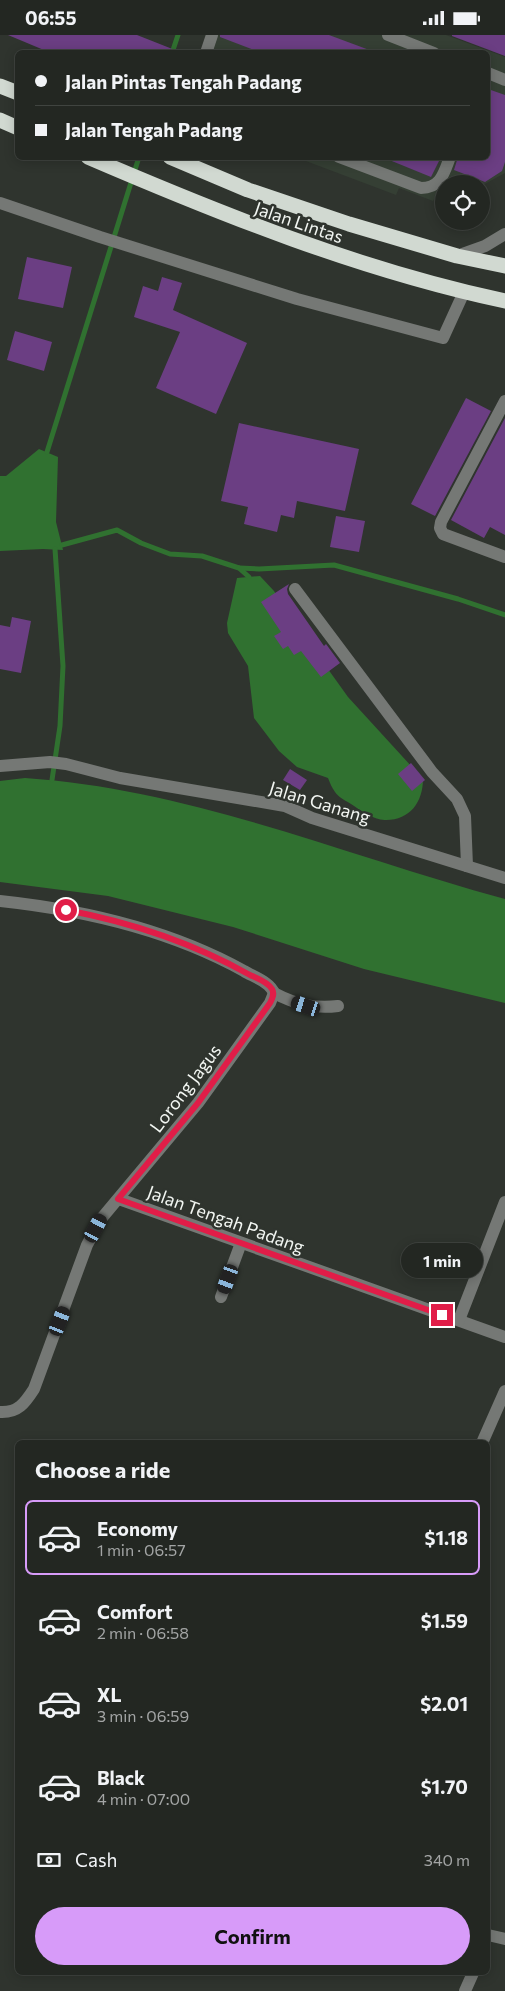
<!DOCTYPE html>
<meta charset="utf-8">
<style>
:root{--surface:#232722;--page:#2b2f2a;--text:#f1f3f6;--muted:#a3a5a5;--line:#404440;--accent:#d79bf9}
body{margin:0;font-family:Commissioner,sans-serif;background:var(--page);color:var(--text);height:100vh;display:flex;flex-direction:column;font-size:19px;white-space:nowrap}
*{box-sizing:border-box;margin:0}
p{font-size:16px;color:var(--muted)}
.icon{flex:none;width:28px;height:28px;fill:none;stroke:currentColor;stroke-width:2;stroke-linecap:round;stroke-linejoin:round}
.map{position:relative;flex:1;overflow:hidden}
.drawer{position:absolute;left:15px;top:1405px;width:475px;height:535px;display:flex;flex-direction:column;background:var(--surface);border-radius:8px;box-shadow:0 2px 12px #0003,0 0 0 1px var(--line)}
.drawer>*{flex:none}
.top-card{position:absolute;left:15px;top:15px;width:475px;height:110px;border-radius:8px;box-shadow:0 2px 12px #0003,0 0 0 1px var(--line);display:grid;align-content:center;height:110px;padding:0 20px;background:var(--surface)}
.fabs{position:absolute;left:435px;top:140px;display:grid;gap:10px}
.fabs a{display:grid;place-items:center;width:55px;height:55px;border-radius:50%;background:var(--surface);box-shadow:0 2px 12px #0003,0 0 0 1px var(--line);font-size:25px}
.end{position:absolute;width:22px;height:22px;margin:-11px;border:6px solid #e11d48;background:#fff;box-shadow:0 0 0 2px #fff}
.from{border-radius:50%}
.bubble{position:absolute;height:35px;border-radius:18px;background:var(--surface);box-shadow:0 2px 12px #0003,0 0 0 1px var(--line);font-size:16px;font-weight:700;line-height:35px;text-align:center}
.car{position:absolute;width:15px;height:30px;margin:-15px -8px;border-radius:6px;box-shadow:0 0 4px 1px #0007;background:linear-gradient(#222 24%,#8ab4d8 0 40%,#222 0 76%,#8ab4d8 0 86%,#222 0)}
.top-card b{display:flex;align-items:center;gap:18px;height:48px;font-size:19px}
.top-card b+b{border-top:1px solid var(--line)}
.top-card i{width:12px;height:12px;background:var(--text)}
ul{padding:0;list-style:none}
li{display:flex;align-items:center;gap:15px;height:75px;margin:0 10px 8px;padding:0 10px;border:2px solid transparent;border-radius:8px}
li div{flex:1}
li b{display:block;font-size:19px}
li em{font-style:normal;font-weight:700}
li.current{border-color:var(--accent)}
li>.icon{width:45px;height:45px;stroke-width:1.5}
h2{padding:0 20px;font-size:22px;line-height:60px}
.pay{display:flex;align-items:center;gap:12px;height:55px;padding:0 20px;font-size:19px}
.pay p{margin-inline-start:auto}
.action{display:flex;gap:10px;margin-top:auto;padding:10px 20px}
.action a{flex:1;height:58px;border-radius:30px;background:var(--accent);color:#111;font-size:20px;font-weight:700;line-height:58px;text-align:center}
.status{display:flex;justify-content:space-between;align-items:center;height:35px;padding:0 25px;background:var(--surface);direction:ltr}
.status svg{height:14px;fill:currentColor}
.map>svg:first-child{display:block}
.built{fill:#353f34}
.water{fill:#307130}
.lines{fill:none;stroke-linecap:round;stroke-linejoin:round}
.stream{stroke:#307130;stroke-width:5}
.building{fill:#6b3e83}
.minor{stroke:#757875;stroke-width:12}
.highway{stroke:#d1d9d1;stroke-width:15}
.route{stroke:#e11d48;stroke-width:6}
.labels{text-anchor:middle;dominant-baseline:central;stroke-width:5;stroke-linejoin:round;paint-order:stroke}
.street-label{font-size:18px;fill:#f2f6f2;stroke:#2f342e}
</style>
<div class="status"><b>06:55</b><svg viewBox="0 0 49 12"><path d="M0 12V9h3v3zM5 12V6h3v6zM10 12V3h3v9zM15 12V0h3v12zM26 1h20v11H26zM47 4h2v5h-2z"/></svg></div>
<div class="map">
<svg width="505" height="1956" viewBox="0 0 505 1956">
<rect width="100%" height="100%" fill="#2f342e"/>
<polygon class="built" points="209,0 446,0 505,22 505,138 481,151 481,149 444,149 444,163 436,160 433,166 399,153 396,160 298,123 488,122 488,18 202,18"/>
<g class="water">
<polygon points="39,414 58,422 56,487 63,515 43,514 0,516 0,441 6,441"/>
<path d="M260,541L274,556L295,588L348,662L423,744C423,767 410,785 386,785C375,786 360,775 351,769C346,766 338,762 335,757C332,753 330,748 328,743L297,732L279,716L254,683L248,631L228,598L227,588L237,543Z"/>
<path d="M25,743C191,754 346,821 505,864V968L364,934L233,892L108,861L0,847V746Z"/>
</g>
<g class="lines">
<g class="stream">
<polyline points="172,18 178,0"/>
<polyline points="47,417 139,122"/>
<polyline points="62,510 117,495 141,508 170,519 202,521 239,533 249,542"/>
<polyline points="239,533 259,534 334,530 458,564 505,580"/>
<polyline points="52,745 60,691 63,631 55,514"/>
</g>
</g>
<g class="building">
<polygon points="8,0 137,0 180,17 51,18"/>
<polygon points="220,0 329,0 372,16 372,18 262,18 220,2"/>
<polygon points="452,0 505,0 505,21 452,1"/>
<polygon points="488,54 505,60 505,127 502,136 485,147 454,135 458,122 488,122"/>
<polygon points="382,122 441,122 431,142"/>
<polygon points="27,222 72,232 63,273 18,264"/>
<polygon points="162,242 182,248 173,275 247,308 216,379 156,353 180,297 134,282 143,251 158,256"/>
<polygon points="15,296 52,307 44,336 7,325"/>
<polygon points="466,363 491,376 435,481 411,469"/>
<polygon points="505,383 505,500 490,492 484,503 451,485"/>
<polygon points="239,388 359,414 345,476 297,466 294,483 281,480 277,497 244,489 248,472 221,466"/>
<polygon points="336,481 365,486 359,517 330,512"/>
<polygon points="289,549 287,554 288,559 324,611 326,609 340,628 321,642 301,616 294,620 288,611 283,614 274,601 281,597 261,567"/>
<polygon points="12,582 31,586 21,638 0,634 0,590 10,592"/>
<polygon points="411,728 425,745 412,756 398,739"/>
<polygon points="290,734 307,745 300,755 283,745"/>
</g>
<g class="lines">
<g class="minor">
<polyline points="388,0 434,18"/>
<polyline points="206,18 212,0"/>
<polyline points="488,38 505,45"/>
<path d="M339,122L421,153C441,153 444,138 450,122"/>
<polyline points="0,168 100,202 297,264 443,303 464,257"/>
<polyline points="457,221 485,211 505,199"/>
<polyline points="505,366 441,487 440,493 443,499 505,522"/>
<polyline points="295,554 432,737 457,764 465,781 467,831"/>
<polyline points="0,731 50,727 66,729 120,743 285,771 312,783 505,843"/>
<path d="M0,866C84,875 170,895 244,936C254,942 270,947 274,958"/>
<path d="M274,958C295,969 314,974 338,971"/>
<polyline points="119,1164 505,1302"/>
<polyline points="221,1262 241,1208"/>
<polyline points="459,1285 505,1167"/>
<path d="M0,1377C18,1378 25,1368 34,1354L87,1210L101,1184L198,1068L270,968L274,958"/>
<polyline points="482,1408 505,1356"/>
<polyline points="488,1900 505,1904"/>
<polyline points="465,1956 473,1938"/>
</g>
<g class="highway">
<polyline points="0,51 18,58"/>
<polyline points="0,85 18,93"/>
<path d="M88,122C223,180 360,235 505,266"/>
<polyline points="170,122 248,155 349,189 457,221 505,231"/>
</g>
</g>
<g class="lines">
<path class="route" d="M66,875C130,887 193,908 250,940C257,943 268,947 272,954C275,959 272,964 270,968L198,1068L118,1164L442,1280"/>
</g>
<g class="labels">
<g class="street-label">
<text transform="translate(299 187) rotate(19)">Jalan Lintas</text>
<text transform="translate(320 767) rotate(17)">Jalan Ganang</text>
<text transform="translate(185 1053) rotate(-53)">Lorong Jagus</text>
<text transform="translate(226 1184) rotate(20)">Jalan Tengah Padang</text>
</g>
</g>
</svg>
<div class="fabs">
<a><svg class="icon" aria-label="locate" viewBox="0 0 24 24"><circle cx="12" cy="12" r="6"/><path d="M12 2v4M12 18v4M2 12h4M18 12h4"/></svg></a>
</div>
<i class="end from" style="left:66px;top:875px"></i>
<i class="end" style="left:442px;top:1280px"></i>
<div class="bubble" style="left:401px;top:1208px;width:82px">1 min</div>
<i class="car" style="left:306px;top:971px;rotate:288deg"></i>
<i class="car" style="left:96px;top:1193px;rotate:28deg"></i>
<i class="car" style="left:228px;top:1244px;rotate:200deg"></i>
<i class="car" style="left:60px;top:1286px;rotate:21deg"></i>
<div class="top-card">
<b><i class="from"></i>Jalan Pintas Tengah Padang</b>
<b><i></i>Jalan Tengah Padang</b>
</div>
<section class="drawer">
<h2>Choose a ride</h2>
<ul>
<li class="current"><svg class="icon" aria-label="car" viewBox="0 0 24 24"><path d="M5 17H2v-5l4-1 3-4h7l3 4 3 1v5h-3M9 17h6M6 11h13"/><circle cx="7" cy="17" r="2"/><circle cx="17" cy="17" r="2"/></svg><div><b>Economy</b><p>1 min · 06:57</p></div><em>$1.18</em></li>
<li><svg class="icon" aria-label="car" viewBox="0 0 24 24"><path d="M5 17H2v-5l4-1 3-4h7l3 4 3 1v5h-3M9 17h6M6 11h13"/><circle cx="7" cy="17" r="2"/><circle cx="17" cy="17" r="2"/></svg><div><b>Comfort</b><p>2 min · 06:58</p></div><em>$1.59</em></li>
<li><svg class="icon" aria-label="car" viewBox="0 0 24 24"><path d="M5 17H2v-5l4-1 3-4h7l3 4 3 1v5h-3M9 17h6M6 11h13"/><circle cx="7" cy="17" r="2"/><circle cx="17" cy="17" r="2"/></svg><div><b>XL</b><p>3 min · 06:59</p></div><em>$2.01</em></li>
<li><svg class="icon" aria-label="car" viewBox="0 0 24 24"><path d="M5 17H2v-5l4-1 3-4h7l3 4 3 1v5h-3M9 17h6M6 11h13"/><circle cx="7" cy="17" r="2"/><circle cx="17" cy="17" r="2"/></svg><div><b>Black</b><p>4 min · 07:00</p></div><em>$1.70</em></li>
</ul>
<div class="pay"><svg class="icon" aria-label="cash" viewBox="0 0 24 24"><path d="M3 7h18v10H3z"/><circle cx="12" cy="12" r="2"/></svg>Cash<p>340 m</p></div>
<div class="action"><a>Confirm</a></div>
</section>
</div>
